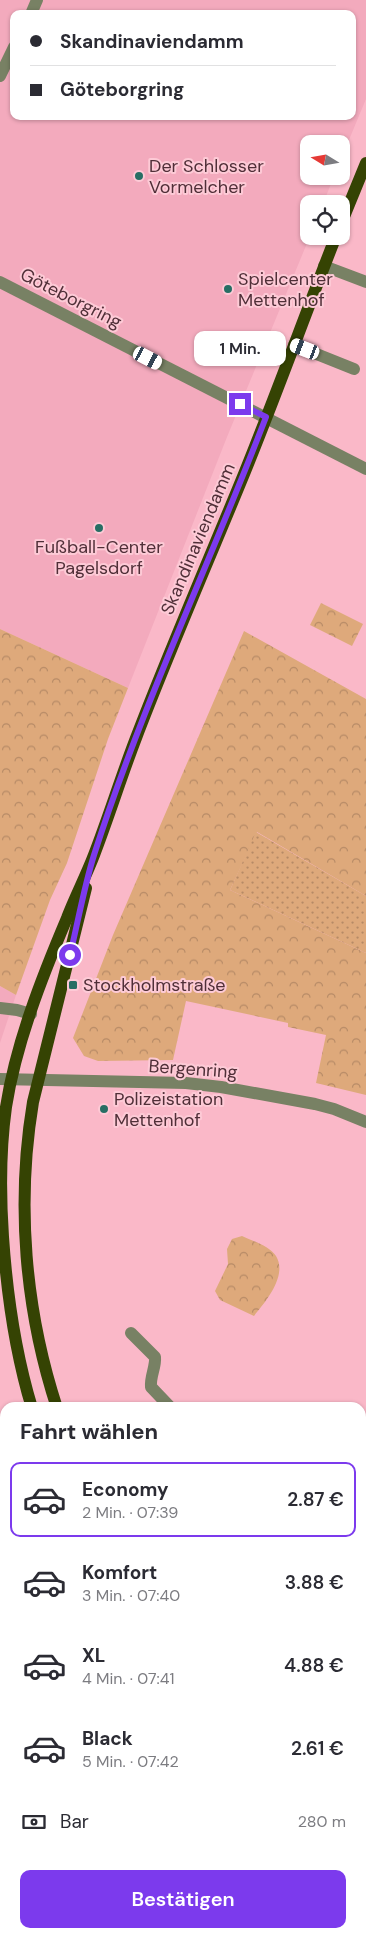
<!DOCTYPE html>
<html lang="de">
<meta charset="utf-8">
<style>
:root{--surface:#fff;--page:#f2f2f3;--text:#2b2b33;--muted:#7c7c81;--line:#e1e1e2;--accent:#7c3aed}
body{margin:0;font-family:"DM Sans",sans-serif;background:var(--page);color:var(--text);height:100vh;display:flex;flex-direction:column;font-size:19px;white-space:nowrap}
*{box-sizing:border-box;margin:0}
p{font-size:16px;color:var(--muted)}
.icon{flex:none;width:28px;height:28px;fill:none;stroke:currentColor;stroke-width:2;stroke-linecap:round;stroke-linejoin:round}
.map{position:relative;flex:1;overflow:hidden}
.drawer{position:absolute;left:0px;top:1402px;width:366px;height:536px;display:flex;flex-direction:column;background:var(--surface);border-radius:15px 15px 0 0;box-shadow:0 1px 4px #0004}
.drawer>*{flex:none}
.top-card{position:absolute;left:10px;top:10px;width:346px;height:110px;border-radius:10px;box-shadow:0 1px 4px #0004;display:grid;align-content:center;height:110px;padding:0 20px;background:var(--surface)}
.needle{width:32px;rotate:281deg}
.fabs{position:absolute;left:300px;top:135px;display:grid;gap:10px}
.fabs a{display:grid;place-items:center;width:50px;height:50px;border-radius:10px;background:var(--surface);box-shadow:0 1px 4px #0004;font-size:25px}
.end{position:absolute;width:22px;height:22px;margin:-11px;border:6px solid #7c3aed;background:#fff;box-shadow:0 0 0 2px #fff}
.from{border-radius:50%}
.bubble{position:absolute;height:35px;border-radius:10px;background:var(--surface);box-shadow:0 1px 4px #0004;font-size:16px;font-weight:600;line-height:35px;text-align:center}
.car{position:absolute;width:15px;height:30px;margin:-15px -8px;border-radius:6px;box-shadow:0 0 4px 1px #0007;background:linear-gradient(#fff 24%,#345 0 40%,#fff 0 76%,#345 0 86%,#fff 0)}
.top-card b{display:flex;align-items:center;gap:18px;height:48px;font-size:19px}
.top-card b+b{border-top:1px solid var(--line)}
.top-card i{width:12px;height:12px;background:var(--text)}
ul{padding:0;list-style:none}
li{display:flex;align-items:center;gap:15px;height:75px;margin:0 10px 8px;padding:0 10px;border:2px solid transparent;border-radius:10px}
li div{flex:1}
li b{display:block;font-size:19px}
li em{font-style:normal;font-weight:600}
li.active{border-color:var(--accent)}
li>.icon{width:45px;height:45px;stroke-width:1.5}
h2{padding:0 20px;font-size:22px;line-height:60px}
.pay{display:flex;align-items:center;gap:12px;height:55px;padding:0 20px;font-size:19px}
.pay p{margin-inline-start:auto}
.action{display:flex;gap:10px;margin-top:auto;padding:10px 20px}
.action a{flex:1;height:58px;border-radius:10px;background:var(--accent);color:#fff;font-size:20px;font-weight:600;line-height:58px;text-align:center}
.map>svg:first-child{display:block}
.built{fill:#f3aabd;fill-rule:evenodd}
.park{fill:url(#park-crowns)}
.garden{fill:url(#garden-dots)}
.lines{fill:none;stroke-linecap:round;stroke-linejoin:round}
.minor{stroke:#788164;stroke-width:12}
.major{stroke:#354303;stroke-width:12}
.route{stroke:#7c3aed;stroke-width:6}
.poi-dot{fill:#276e64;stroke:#fdcad6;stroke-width:2}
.labels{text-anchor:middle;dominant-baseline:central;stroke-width:4;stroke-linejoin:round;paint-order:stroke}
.poi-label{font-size:18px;fill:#502f38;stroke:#fdcad6;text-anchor:start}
.street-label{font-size:18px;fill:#502f38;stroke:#fdcad6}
</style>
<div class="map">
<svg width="366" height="1938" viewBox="0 0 366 1938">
<defs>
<pattern id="park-crowns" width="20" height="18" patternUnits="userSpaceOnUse" patternTransform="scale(1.25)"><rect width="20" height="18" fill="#dea97b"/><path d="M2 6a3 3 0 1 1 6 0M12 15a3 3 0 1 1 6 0" fill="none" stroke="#b68a66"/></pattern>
<pattern id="garden-dots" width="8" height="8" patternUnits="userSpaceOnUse" patternTransform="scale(1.25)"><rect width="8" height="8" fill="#dea97b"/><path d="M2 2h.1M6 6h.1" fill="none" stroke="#b68a66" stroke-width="1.8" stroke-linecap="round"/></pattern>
</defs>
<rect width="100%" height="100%" fill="#fab8c8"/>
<g class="built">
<path d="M0,0H366V99L341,159V144H309V176H334L323,204H309L310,236L227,437L128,688L0,629ZM14,14H352V116H14Z"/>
<polygon points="0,986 16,995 0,1043"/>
<polygon points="361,1511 366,1514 366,1743 361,1739"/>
</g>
<g class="park">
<polygon points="321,603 363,624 352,646 310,625"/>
<polygon points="0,629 128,688 108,739 67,863 50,900 16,995 0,986"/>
<polygon points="244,631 366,699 366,896 257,832 230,890 366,953 366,1095 316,1083 326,1035 288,1027 288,1023 186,1001 173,1060 98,1061 84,1056 73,1038 113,935"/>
<path d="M242,1236C253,1241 269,1246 276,1256C288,1276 265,1302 254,1316L220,1300L215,1291L228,1264L227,1249L232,1239Z"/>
</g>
<polygon class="garden" points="256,832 366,896 366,953 230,890"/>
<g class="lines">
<g class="minor">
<polyline points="31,14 37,0"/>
<polyline points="0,76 14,47"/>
<polyline points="324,266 366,282"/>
<polyline points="0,282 366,469"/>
<polyline points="294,345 354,369"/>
<polyline points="0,1008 17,1010 31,1014"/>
<polyline points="0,1079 186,1083 221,1087 315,1104 334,1109 366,1122"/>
<path d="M131,1333L155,1357C156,1367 150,1376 151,1387L171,1408"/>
<polyline points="361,1502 366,1505"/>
<polyline points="361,1588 366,1581"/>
<polyline points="361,1606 366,1609"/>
<polyline points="361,1650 366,1643"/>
<polyline points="235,1934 241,1938"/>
<polyline points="168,1938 171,1934"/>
</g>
<g class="major">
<polyline points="341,224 366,163"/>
<path d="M32,1408C15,1352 7,1295 3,1237C0,1193 0,1150 6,1107C16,1043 42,977 67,918C75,897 86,876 94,855C109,816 121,777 136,738C170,649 208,562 244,474C276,395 305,315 336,236"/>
<path d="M57,1408C25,1310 16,1204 33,1102L86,888"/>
<polyline points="361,1765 366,1768"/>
<polyline points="361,1799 366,1803"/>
</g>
</g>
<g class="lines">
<path class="route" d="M70,955C78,922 84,887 94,855C142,705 210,563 266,417L240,404"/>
</g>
<g class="poi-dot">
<circle cx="139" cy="176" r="5"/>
<circle cx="228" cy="289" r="5"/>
<circle cx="99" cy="528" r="5"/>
<rect x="68" y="980" width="10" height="10" rx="2.5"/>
<circle cx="104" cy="1109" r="5"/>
</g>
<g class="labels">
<g class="poi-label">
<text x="149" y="166">Der Schlosser<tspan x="149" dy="21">Vormelcher</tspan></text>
<text x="238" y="279">Spielcenter<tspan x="238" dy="21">Mettenhof</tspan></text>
<text x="99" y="547" text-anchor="middle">Fußball-Center<tspan x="99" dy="21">Pagelsdorf</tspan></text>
<text x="83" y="985">Stockholmstraße</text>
<text x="114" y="1099">Polizeistation<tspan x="114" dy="21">Mettenhof</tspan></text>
</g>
<g class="street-label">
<text transform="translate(71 298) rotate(27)">Göteborgring</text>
<text transform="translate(198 539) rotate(-67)">Skandinaviendamm</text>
<text transform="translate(193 1069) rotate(4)">Bergenring</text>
</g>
</g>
</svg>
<div class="fabs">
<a><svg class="needle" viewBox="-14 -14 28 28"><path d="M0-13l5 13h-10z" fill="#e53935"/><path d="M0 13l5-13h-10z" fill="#7c7c81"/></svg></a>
<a><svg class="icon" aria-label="locate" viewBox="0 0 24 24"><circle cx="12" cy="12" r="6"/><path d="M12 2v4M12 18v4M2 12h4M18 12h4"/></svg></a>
</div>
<i class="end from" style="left:70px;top:955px"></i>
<i class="end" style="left:240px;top:404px"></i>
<div class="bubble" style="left:194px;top:331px;width:92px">1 Min.</div>
<i class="car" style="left:305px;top:349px;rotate:291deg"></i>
<i class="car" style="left:148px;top:358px;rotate:117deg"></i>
<div class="top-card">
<b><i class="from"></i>Skandinaviendamm</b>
<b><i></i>Göteborgring</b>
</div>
<section class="drawer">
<h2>Fahrt wählen</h2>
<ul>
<li class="active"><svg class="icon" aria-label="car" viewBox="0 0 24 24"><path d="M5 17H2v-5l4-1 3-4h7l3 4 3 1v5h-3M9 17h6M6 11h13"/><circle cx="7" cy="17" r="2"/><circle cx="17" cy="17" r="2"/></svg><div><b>Economy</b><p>2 Min. · 07:39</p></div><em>2.87 €</em></li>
<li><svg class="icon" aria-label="car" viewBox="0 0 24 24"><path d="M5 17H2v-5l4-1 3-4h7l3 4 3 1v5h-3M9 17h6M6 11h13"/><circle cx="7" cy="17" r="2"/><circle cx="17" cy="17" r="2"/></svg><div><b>Komfort</b><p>3 Min. · 07:40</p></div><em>3.88 €</em></li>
<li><svg class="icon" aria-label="car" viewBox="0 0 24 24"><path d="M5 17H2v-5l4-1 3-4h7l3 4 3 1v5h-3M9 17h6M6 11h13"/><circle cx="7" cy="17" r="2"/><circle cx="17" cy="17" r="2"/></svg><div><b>XL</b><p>4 Min. · 07:41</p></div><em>4.88 €</em></li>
<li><svg class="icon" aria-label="car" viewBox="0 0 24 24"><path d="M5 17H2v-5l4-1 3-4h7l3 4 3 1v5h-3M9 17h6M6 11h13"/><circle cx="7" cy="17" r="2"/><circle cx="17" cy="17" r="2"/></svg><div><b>Black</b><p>5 Min. · 07:42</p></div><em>2.61 €</em></li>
</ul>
<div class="pay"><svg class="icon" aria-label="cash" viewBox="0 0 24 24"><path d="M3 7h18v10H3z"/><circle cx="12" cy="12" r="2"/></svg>Bar<p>280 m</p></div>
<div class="action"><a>Bestätigen</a></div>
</section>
</div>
